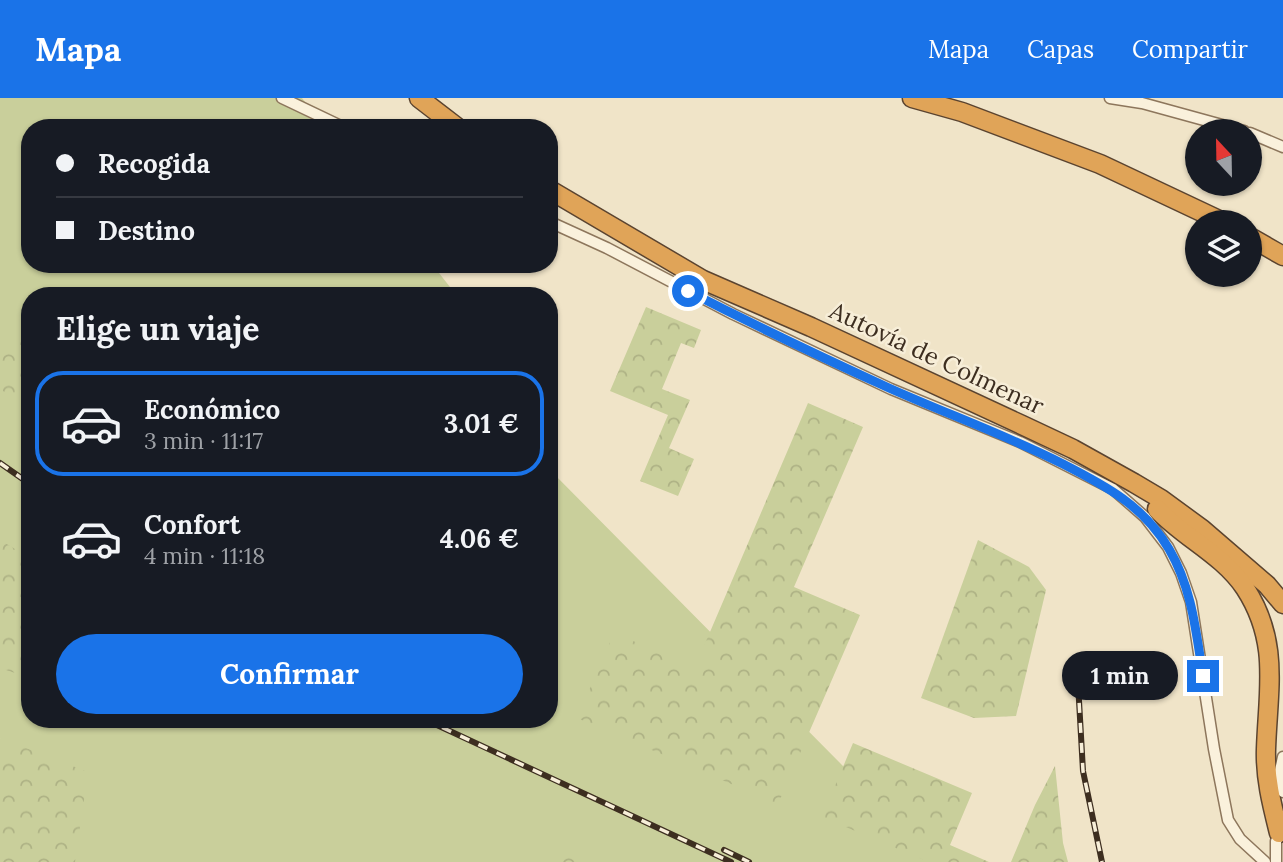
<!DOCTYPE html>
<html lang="es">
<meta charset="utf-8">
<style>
:root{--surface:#171b24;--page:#242831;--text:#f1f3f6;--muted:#9ea1a6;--line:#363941;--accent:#1a73e8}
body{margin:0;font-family:Lora,serif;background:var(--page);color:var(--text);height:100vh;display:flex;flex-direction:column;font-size:26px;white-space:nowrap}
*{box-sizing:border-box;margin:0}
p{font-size:23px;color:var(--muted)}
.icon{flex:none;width:38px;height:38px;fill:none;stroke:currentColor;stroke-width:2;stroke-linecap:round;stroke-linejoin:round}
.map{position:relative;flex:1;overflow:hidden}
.side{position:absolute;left:21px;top:189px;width:537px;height:441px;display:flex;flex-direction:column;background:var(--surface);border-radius:28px;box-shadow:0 2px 5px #0004}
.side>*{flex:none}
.top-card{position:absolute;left:21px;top:21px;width:537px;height:154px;border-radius:28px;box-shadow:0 2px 5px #0004;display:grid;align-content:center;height:154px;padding:0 35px;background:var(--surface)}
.needle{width:46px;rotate:338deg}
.tools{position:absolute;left:1185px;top:21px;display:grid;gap:14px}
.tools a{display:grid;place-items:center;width:77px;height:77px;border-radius:50%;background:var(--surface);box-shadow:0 2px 5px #0004;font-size:35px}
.end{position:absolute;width:32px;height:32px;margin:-16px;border:9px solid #1a73e8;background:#fff;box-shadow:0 0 0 4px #fff}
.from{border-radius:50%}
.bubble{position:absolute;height:49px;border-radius:24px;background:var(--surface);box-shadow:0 2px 5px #0004;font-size:23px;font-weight:700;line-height:49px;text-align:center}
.top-card b{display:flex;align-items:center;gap:24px;height:66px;font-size:26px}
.top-card b+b{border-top:2px solid var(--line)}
.top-card i{width:18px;height:18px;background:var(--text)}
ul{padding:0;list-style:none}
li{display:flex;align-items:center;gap:21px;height:105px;margin:0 14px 10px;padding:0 21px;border:4px solid transparent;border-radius:28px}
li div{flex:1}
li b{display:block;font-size:26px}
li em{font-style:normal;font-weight:700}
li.selected{border-color:var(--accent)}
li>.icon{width:63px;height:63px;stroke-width:1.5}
h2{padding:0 35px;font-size:32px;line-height:84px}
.action{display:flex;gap:14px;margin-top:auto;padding:14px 35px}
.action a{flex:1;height:80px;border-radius:42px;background:var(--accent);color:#fff;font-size:28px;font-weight:700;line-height:80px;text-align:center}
header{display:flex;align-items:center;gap:42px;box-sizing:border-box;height:98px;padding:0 35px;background:var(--accent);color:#fff}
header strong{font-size:33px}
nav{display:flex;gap:38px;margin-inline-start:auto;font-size:24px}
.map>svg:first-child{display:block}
.green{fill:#c9cf9b}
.forest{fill:url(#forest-crowns)}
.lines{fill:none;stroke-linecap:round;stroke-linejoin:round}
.minor-casing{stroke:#8d765c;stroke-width:13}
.motorway-casing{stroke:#5b4430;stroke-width:21}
.minor{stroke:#faf1dc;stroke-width:10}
.motorway{stroke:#e0a458;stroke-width:18}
.rail-casing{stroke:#3d2e20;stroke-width:6}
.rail{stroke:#f7eed8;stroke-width:3.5;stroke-dasharray:10;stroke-linecap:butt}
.route{stroke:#1a73e8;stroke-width:9}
.labels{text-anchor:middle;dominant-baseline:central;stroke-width:5;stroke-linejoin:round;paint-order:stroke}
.street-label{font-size:24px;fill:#3d2e20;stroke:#f7eed8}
</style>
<header>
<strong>Mapa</strong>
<nav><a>Mapa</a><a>Capas</a><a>Compartir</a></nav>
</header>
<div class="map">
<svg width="1283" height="764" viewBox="0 0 1283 764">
<defs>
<pattern id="forest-crowns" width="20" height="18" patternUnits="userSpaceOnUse" patternTransform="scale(1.75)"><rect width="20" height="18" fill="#c9cf9b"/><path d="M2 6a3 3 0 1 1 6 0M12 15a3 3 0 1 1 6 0" fill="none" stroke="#aeb285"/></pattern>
</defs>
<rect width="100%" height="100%" fill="#f0e4c8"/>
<polygon class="green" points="0,0 302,0 325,30 30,30 30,166 432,166 457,198 30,198 30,621 550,621 550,372 938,764 75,764 0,640"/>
<g class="forest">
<polygon points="646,209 701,232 694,250 681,245 662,291 690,302 669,350 694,361 678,398 640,383 668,317 610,293"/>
<polygon points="30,234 30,292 15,301 3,293 0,288 0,242"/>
<polygon points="808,305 863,329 794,489 860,517 778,706 577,620 614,535 695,569"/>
<polygon points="0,442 30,460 30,580 0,570"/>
<polygon points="978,442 1029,469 1046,492 1016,618 974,620 921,600"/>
<polygon points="0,640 88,674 75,764 0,764"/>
<polygon points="853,645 972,695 950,747 989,764 929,764 822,719"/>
<polygon points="1055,668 1063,745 1068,764 1011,764 1035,707"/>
<polygon points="562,749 586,764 552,764"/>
</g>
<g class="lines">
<g class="minor-casing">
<g id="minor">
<polyline points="282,0 345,30"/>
<polyline points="1110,0 1142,5 1244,33"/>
<polyline points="1250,35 1283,49"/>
<polyline points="550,124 607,150 733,216 891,291 1020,344 1113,391 1145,419 1168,449 1181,475 1191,504 1214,651 1228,722 1240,741 1265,764"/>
<polyline points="1283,659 1279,677 1283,694"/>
<polyline points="1276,764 1276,743 1283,732"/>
</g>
</g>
<g class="motorway-casing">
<g id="motorway">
<polyline points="419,0 458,30"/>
<polyline points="912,0 962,14 1100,66 1223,124"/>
<polyline points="550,92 703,182 811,229 1022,327 1073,351 1134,385 1161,401 1202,431 1267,487 1283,506"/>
<polyline points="1250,139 1283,158"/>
<path d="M1157,411C1184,440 1222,456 1245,490C1280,544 1268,591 1266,651C1265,680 1272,707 1279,735"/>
</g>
</g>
<use href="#minor" class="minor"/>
<use href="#motorway" class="motorway"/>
<g class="rail-casing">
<g id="rail">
<polyline points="0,365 30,386"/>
<polyline points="1078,585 1083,673 1102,764"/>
<polyline points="424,621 731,764"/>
<polyline points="724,752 749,764"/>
</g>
</g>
<use href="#rail" class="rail"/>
</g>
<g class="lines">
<path class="route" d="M688,193C754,227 821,259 889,290C947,316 1006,337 1063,366C1106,388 1144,408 1169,451C1192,490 1196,534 1203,578"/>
</g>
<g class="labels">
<g class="street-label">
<text transform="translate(937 260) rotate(25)">Autovía de Colmenar</text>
</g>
</g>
</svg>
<div class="tools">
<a><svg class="needle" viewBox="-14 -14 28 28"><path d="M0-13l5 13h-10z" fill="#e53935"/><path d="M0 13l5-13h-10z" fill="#9ea1a6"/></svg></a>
<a><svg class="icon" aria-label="layers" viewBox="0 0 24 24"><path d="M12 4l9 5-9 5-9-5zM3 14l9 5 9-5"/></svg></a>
</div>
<i class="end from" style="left:688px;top:193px"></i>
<i class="end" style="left:1203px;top:578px"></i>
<div class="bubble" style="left:1062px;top:553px;width:116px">1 min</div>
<div class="top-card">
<b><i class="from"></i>Recogida</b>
<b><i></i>Destino</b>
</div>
<section class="side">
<h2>Elige un viaje</h2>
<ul>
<li class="selected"><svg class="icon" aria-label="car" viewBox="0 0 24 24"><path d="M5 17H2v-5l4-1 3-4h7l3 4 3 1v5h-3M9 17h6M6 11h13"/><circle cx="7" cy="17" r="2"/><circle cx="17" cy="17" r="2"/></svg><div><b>Económico</b><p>3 min · 11:17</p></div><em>3.01 €</em></li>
<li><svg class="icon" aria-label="car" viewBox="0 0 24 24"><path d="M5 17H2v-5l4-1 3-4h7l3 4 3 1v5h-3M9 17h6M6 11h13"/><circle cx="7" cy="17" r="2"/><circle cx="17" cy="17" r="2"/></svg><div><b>Confort</b><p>4 min · 11:18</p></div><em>4.06 €</em></li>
</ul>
<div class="action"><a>Confirmar</a></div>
</section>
</div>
